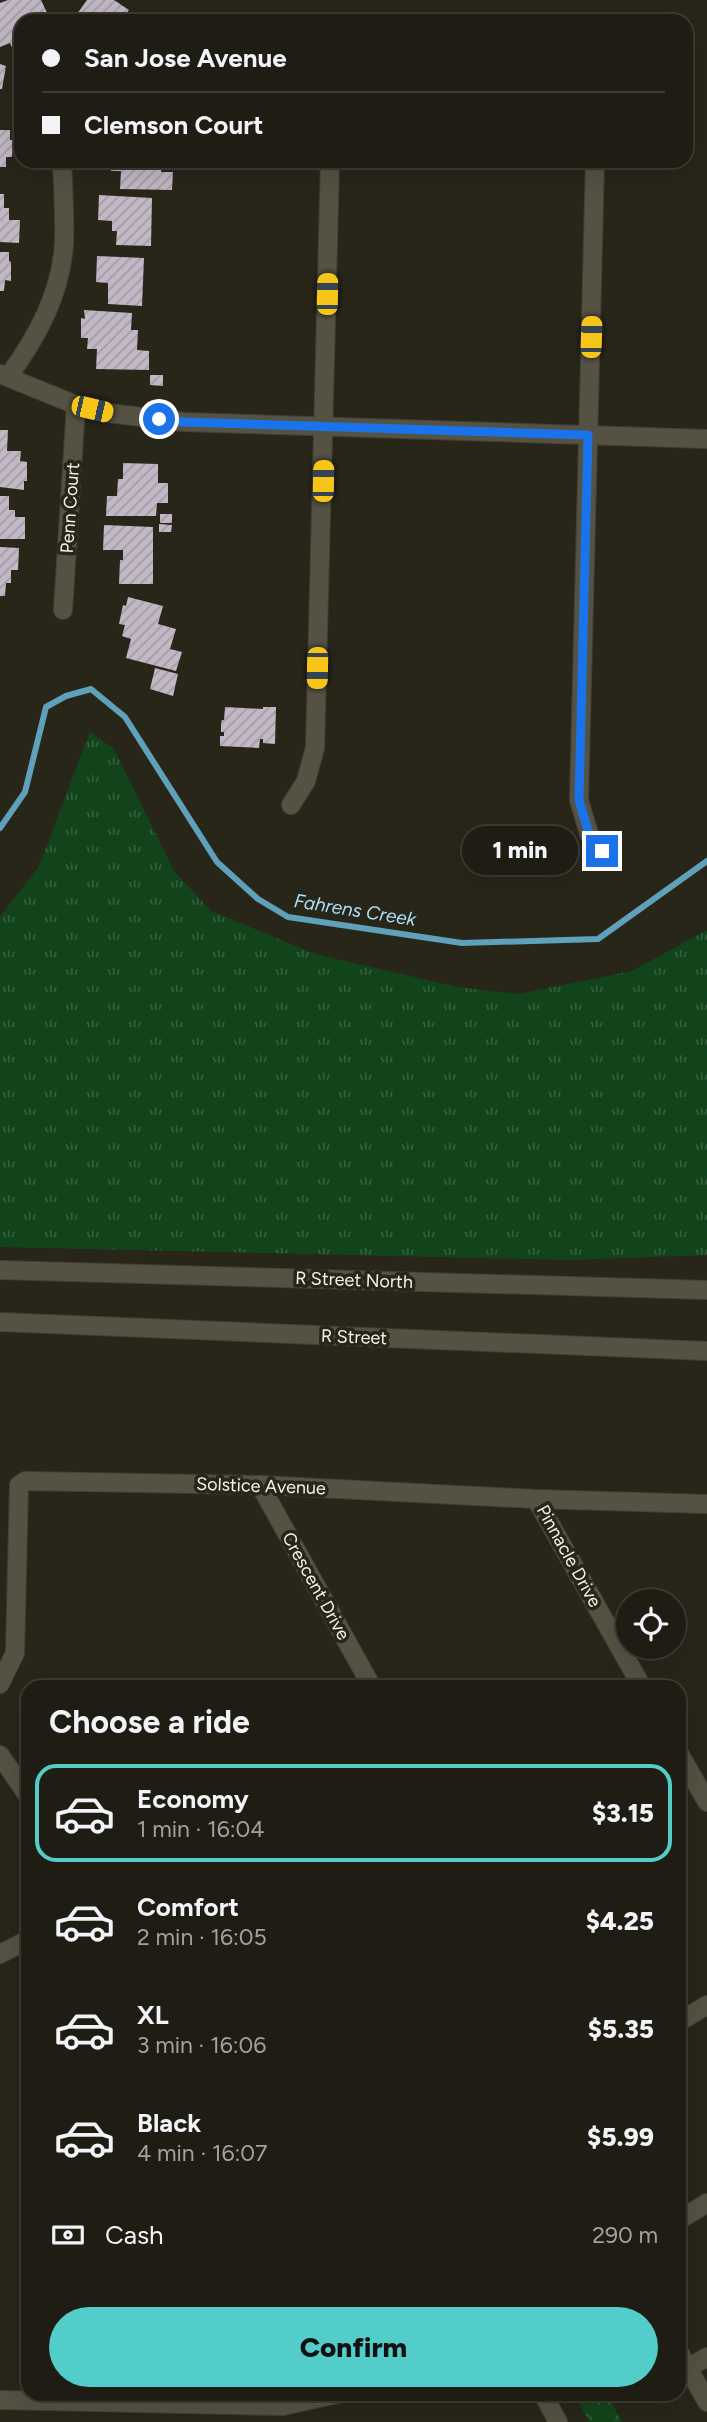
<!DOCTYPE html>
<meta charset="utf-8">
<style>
:root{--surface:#1e1c13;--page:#2b2921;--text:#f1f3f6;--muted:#a1a1a0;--line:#3c3a33;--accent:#53cdc9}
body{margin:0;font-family:Figtree,sans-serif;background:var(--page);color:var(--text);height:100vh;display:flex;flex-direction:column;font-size:26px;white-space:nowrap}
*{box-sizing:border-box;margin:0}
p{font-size:23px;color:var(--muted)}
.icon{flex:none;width:38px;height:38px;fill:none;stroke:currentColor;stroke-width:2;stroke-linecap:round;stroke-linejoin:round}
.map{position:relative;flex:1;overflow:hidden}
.details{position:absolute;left:21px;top:1680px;width:665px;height:721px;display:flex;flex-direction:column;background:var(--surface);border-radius:21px;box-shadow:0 7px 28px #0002,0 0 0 2px var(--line)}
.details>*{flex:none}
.top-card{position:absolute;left:14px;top:14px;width:679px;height:154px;border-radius:21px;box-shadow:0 7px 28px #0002,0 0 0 2px var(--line);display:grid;align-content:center;height:154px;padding:0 28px;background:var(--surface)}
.fabs{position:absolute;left:616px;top:1589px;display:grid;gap:14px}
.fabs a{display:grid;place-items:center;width:70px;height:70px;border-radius:50%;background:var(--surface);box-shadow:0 7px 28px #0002,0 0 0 2px var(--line);font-size:35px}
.end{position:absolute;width:32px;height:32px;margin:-16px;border:9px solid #1a73e8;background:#fff;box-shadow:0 0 0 4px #fff}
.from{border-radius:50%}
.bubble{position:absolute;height:49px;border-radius:24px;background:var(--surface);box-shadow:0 7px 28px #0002,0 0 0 2px var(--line);font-size:23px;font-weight:800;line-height:49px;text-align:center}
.car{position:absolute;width:21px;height:42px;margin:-21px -10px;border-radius:9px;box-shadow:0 0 5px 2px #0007;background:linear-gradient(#f5c518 24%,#345 0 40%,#f5c518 0 76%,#345 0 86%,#f5c518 0)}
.top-card b{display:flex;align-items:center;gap:24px;height:66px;font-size:26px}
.top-card b+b{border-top:2px solid var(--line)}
.top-card i{width:18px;height:18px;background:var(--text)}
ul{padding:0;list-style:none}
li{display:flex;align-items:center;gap:21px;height:98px;margin:0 14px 10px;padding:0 14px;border:4px solid transparent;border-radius:21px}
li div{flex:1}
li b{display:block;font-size:26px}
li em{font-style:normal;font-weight:800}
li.current{border-color:var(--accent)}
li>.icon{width:63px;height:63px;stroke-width:1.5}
h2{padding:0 28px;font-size:32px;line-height:84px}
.pay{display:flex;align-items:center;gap:18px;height:77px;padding:0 28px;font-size:26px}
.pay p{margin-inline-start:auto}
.button{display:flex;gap:14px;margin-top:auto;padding:14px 28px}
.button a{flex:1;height:80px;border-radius:42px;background:var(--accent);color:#111;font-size:28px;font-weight:800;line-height:80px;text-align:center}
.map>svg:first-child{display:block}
.grass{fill:url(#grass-tufts)}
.park{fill:url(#park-crowns)}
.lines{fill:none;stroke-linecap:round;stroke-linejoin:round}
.stream{stroke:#5fa0ba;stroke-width:6}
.building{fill:url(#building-hatch)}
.minor-casing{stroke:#434036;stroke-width:20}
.minor{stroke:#555244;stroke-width:18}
.route{stroke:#1a73e8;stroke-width:9}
.labels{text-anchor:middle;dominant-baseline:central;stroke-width:7;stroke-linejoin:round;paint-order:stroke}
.street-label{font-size:18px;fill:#f3f1e9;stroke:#282519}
.water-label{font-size:19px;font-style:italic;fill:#addffa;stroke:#282519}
</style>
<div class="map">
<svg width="707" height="2422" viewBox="0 0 707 2422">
<defs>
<pattern id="grass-tufts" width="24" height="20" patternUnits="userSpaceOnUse" patternTransform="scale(1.75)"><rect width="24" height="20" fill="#12441b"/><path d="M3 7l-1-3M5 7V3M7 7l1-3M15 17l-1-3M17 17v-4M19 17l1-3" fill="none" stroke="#355f3c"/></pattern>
<pattern id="park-crowns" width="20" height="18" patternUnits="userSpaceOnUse" patternTransform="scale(1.75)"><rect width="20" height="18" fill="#12441b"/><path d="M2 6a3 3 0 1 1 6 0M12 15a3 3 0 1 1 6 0" fill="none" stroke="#355f3c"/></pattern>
<pattern id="building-hatch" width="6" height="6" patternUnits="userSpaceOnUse" patternTransform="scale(1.75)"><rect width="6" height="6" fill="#c2b7c5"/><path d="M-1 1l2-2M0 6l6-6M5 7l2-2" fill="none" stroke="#a49ba5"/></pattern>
</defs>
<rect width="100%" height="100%" fill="#282519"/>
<polygon class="grass" points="90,732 114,749 174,871 211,911 315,954 457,987 518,994 632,971 707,930 707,1255 570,1260 0,1247 0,917 39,866"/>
<polygon class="park" points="574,2394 607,2394 622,2422 589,2422"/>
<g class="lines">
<polyline class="stream" points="0,828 25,792 46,707 66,696 91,689 125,717 217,862 258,899 288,917 462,943 598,939 707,861"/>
</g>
<g class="building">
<polygon points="8,0 41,0 51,21 21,21 21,49 14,52 10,43 0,47 0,3"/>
<polygon points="87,0 114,0 129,10 121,21 72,21"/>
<polygon points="0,64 6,66 2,89 0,89"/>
<polygon points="0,130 10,130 10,140 13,140 12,157 6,157 6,167 0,167"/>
<polygon points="111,161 162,161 161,172 173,172 172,190 120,189 121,171 111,171"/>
<polygon points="0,194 4,194 4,208 9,208 9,220 20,220 19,243 0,242"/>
<polygon points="99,195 152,198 151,246 116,245 117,231 112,231 112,221 98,220"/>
<polygon points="0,252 9,252 9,261 11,262 11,281 5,280 4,291 0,291"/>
<polygon points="97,256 144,258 142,306 108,304 108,283 96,282"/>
<polygon points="84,310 132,313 131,330 138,330 137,350 149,351 149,370 96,369 97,349 87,349 88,338 81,338 81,318 85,319"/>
<polygon points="150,375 163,375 163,386 150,385"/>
<polygon points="0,430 8,430 7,451 21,451 20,461 27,462 27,481 24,481 24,490 0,487"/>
<polygon points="123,463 158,464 158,483 168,483 168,503 157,503 156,516 106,516 107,496 117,496 118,479 123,479"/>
<polygon points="0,496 9,496 9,510 15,510 15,517 25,517 25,539 0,539"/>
<rect x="160" y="514" width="12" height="9"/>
<polygon points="159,524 172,525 171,532 159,532"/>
<polygon points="104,525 153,527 153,584 119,584 120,560 123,560 123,550 103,550"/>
<polygon points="0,547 19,548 18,570 11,570 11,583 6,583 5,596 0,596"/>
<polygon points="128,597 163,606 158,624 176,629 170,649 182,652 176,671 126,658 131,639 122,636 125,625 119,624 123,605 126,606"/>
<polygon points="155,668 178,674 173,696 150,689"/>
<polygon points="225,707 263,709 263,707 276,707 275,744 263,743 263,739 260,739 259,748 220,746 220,736 224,736 224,732 221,732 221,723 222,720 224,720"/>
</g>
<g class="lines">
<g class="minor-casing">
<g id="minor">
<polyline points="595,161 579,800 589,834 602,851"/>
<polyline points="0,374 76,405 108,413 184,422 707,439"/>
<path d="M8,377C37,337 61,294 64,243C65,216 63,188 62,161"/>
<polyline points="63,610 76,405"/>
<polyline points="291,805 306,781 315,748 330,161"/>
<polyline points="0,1270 707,1290"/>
<polyline points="0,1322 707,1351"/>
<polyline points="260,1485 372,1687"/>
<polyline points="536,1499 642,1687"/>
<polyline points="0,1684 15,1653 19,1485 25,1481 260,1485 536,1499 707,1504"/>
<polyline points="679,1753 707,1802"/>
<polyline points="0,1755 28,1796"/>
<polyline points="0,1954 28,1940"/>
<polyline points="679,2022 707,2005"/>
<polyline points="679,2220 707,2203"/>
<polyline points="679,2352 707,2402"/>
<polyline points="688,2368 707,2357"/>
<polyline points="543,2394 558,2422"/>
<polyline points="0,2400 283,2406 337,2394"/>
</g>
</g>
<use href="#minor" class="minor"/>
</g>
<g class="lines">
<polyline class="route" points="159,419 184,422 588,435 579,800 589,834 602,851"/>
</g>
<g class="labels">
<g class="street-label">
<text transform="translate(70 508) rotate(-86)">Penn Court</text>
<text transform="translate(354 1280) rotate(2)">R Street North</text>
<text transform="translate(354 1337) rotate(2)">R Street</text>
<text transform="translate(261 1486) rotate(2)">Solstice Avenue</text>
<text transform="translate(569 1556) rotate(61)">Pinnacle Drive</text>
<text transform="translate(316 1586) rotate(61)">Crescent Drive</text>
</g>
<g class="water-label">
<text transform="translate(355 910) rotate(9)">Fahrens Creek</text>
</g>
</g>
</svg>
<div class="fabs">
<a><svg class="icon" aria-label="locate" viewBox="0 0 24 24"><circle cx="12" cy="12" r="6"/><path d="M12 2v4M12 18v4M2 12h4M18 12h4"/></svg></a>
</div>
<i class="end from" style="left:159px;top:419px"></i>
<i class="end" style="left:602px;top:851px"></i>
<div class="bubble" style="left:462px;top:826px;width:116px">1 min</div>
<i class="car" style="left:327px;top:294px;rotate:1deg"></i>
<i class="car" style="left:591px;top:337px;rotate:2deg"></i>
<i class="car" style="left:92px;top:409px;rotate:103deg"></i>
<i class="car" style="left:323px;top:481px;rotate:1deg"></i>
<i class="car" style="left:317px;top:668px;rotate:181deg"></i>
<div class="top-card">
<b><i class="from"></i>San Jose Avenue</b>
<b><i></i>Clemson Court</b>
</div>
<section class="details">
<h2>Choose a ride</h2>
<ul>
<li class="current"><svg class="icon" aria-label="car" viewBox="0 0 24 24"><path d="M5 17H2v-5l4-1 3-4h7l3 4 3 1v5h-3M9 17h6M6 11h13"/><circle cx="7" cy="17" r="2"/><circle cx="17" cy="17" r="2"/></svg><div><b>Economy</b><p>1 min · 16:04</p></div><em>$3.15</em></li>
<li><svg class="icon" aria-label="car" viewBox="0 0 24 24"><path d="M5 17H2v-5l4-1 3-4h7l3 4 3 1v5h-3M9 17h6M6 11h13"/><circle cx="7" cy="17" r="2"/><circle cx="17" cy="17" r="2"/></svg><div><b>Comfort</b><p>2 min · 16:05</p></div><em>$4.25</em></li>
<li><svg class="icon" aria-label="car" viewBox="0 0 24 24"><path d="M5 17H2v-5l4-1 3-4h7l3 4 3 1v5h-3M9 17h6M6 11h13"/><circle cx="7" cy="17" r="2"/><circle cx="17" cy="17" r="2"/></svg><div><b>XL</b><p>3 min · 16:06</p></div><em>$5.35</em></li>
<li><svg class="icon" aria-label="car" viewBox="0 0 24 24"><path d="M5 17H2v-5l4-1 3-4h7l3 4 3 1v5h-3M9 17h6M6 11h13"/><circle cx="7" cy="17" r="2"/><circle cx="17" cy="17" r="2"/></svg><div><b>Black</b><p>4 min · 16:07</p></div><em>$5.99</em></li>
</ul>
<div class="pay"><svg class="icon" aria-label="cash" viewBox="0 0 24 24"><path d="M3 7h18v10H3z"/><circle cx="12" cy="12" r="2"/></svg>Cash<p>290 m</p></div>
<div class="button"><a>Confirm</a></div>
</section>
</div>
